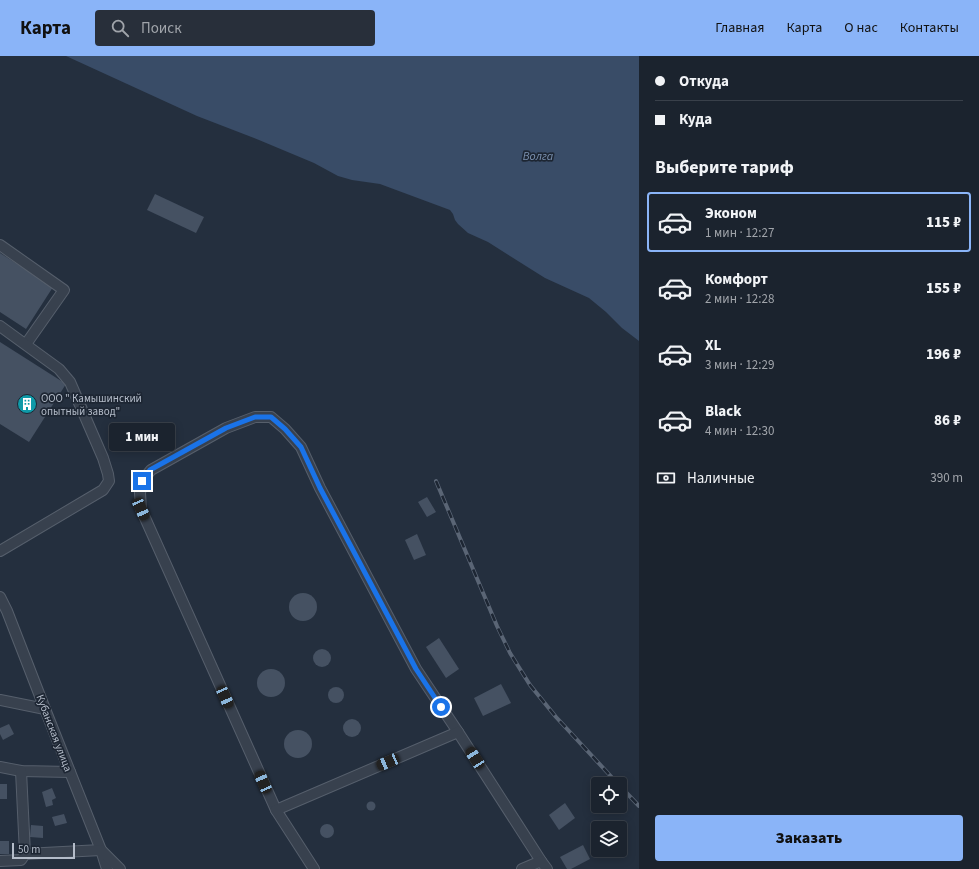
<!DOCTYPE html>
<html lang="ru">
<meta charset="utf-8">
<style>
:root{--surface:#1b232e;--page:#282f3a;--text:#f1f3f6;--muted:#a0a4aa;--line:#39404a;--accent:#8ab4f8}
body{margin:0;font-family:"Source Sans 3",sans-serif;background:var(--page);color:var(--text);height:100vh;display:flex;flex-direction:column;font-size:15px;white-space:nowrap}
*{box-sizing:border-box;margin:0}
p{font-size:13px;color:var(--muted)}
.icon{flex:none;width:22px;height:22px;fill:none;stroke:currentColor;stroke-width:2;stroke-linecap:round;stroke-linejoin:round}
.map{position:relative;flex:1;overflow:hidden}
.drawer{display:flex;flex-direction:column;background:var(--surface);width:340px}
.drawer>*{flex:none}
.banner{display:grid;align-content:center;height:88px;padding:0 16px;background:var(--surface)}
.controls{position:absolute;left:591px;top:721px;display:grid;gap:8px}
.controls a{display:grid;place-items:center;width:36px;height:36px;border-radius:4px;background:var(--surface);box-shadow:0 2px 10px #0003,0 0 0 1px var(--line);font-size:20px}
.scale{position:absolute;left:12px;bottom:10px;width:63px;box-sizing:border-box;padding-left:4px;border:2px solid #b4bcc9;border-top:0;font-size:11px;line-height:14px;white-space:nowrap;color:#b4bcc9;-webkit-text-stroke:3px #1d2633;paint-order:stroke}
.end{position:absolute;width:18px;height:18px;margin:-9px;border:5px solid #1a73e8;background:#fff;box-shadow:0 0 0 2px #fff}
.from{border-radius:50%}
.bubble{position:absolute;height:28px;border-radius:4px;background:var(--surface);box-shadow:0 2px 10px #0003,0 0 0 1px var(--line);font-size:13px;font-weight:800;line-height:28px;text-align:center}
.car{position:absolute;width:12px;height:24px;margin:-12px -6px;border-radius:5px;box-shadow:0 0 3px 1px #0007;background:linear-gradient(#222 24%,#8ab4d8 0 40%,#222 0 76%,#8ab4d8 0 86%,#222 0)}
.banner b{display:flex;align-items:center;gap:14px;height:38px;font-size:15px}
.banner b+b{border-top:1px solid var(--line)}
.banner i{width:10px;height:10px;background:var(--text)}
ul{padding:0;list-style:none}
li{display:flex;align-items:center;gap:12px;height:60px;margin:0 8px 6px;padding:0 8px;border:2px solid transparent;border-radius:4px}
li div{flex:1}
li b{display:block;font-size:15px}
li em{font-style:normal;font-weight:800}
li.selected{border-color:var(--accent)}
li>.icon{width:36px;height:36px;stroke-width:1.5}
h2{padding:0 16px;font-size:18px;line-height:48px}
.pay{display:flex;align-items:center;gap:10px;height:44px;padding:0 16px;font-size:15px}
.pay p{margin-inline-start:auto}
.primary-button{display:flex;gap:8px;margin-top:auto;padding:8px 16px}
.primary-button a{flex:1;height:46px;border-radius:4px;background:var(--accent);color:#111;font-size:16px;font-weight:800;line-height:46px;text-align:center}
header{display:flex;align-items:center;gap:24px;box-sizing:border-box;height:56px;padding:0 20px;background:var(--accent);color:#111}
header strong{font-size:19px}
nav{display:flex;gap:22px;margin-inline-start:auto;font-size:14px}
.search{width:280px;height:36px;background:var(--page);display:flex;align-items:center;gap:10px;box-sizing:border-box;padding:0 14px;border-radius:4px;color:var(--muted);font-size:15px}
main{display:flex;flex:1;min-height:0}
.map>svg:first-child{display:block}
.water{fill:#394c67}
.building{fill:#455162}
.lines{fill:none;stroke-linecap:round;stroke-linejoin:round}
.minor-casing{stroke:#565f6c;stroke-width:12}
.minor{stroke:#38414e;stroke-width:10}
.rail-casing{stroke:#5a6575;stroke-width:4}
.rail{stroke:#1d2633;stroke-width:2.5;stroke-dasharray:8;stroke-linecap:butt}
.route{stroke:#1a73e8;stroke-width:5}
.labels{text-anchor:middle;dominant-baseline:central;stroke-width:3.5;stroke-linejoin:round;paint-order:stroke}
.poi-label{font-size:11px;fill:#b4bcc9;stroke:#1d2633;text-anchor:start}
.street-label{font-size:11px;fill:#b4bcc9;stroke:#1d2633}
.water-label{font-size:12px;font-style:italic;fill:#7c92b1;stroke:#1d2633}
</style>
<header>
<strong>Карта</strong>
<div class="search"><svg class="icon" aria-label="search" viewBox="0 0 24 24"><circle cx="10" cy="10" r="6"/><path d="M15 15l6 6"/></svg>Поиск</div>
<nav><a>Главная</a><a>Карта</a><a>О нас</a><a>Контакты</a></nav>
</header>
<main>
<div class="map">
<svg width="639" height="813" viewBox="0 0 639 813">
<rect width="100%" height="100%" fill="#242f3e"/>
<polygon class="water" points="66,0 639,0 639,285 622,272 606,256 589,242 545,222 488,186 468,177 458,168 455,164 453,158 450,154 380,128 352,124 338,120 314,107 259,84 197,60"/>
<g class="building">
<polygon points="155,138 204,161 196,177 147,154"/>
<polygon points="0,197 53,231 26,273 0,256"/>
<polygon points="0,286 66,328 29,386 0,368"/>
<polygon points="427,441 436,456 427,461 418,446"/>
<polygon points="417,478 426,499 414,504 405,484"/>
<circle cx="303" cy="551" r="14"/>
<polygon points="439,582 459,613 446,622 426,591"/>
<circle cx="322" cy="602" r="9"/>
<circle cx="271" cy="627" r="14"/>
<polygon points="501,628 511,647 483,660 474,642"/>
<circle cx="336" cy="639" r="8"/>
<circle cx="352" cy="672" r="9"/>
<polygon points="9,668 14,678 3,684 0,678 0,672"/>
<circle cx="298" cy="688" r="14"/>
<rect x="0" y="728" width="7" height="15"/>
<polygon points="52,732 56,742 52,744 53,749 46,751 42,736"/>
<circle cx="371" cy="750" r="4.5"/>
<polygon points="565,747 575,762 559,774 549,759"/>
<polygon points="64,758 67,767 55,770 52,761"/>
<circle cx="327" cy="775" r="7"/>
<polygon points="31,769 43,770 43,782 30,781"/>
<rect x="0" y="785" width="9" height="13"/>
<polygon points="583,789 590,803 571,813 567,813 560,801"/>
</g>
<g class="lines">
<g class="minor-casing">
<g id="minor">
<polyline points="0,189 64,234 26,288"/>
<polyline points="0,270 59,313 70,326 103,402 108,418 109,425 103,434 0,495"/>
<polyline points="0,541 7,555 45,653 101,794 107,813"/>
<polyline points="0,644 45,653"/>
<polyline points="0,711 21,715 70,716"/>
<polyline points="21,715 25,798"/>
<polyline points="276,754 141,453 140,437 142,425 151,414 226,372 255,361 271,361 285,373 301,391 320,432 416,613 458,676"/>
<polyline points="0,805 21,804 25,798 101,794 120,813"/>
<polyline points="314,813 276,754 458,676 541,805"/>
<polyline points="522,813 541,805 547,813"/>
</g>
</g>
<use href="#minor" class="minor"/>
<g class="rail-casing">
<g id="rail">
<polyline points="436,425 497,570 510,597 530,629 556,661 618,728"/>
<polyline points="620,730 639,750"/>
</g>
</g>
<use href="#rail" class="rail"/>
</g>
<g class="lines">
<polyline class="route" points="142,425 150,414 226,372 255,361 271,361 285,373 301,391 320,432 416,613 441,651"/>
</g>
<defs>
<g id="building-disc" transform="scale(1)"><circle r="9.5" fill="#0f9aa8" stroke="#1d2633"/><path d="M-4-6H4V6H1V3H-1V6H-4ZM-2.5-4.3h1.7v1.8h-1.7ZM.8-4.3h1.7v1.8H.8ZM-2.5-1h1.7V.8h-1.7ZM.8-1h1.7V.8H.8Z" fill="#fff"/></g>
</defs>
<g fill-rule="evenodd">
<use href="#building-disc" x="27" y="348"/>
</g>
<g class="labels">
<g class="poi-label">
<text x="41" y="342">ООО " Камышинский<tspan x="41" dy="13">опытный завод"</tspan></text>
</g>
<g class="street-label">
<text transform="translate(54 677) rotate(69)">Кубанская улица</text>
</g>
<g class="water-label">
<text x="538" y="100">Волга</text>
</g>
</g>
</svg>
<div class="controls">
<a><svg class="icon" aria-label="locate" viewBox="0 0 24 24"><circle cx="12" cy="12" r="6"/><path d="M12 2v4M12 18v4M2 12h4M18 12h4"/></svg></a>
<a><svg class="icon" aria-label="layers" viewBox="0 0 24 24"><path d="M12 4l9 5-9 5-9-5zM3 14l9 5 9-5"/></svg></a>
</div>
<div class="scale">50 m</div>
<i class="end from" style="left:441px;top:651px"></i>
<i class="end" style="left:142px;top:425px"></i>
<div class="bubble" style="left:109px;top:367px;width:66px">1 мин</div>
<i class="car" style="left:141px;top:453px;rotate:156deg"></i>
<i class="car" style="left:225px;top:641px;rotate:156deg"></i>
<i class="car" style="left:475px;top:702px;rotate:327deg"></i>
<i class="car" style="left:388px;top:706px;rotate:247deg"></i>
<i class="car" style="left:263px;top:726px;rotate:336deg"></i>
</div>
<section class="drawer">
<div class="banner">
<b><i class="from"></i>Откуда</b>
<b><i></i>Куда</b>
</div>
<h2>Выберите тариф</h2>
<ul>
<li class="selected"><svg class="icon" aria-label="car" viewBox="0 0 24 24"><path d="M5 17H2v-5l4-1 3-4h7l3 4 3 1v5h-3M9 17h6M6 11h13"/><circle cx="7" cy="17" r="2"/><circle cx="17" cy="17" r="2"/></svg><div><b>Эконом</b><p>1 мин · 12:27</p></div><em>115 ₽</em></li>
<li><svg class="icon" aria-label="car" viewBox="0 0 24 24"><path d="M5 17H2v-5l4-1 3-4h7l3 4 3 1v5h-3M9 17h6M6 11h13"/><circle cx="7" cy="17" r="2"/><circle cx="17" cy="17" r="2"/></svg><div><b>Комфорт</b><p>2 мин · 12:28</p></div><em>155 ₽</em></li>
<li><svg class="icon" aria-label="car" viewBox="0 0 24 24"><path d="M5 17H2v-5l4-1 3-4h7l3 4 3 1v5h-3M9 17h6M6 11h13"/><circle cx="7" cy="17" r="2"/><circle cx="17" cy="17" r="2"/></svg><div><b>XL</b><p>3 мин · 12:29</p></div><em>196 ₽</em></li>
<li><svg class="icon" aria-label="car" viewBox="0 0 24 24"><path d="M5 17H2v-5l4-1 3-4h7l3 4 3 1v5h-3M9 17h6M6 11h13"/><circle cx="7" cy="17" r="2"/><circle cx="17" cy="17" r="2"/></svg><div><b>Black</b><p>4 мин · 12:30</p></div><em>86 ₽</em></li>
</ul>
<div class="pay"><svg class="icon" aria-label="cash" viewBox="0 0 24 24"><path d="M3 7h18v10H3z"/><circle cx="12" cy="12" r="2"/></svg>Наличные<p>390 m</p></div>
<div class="primary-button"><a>Заказать</a></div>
</section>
</main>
